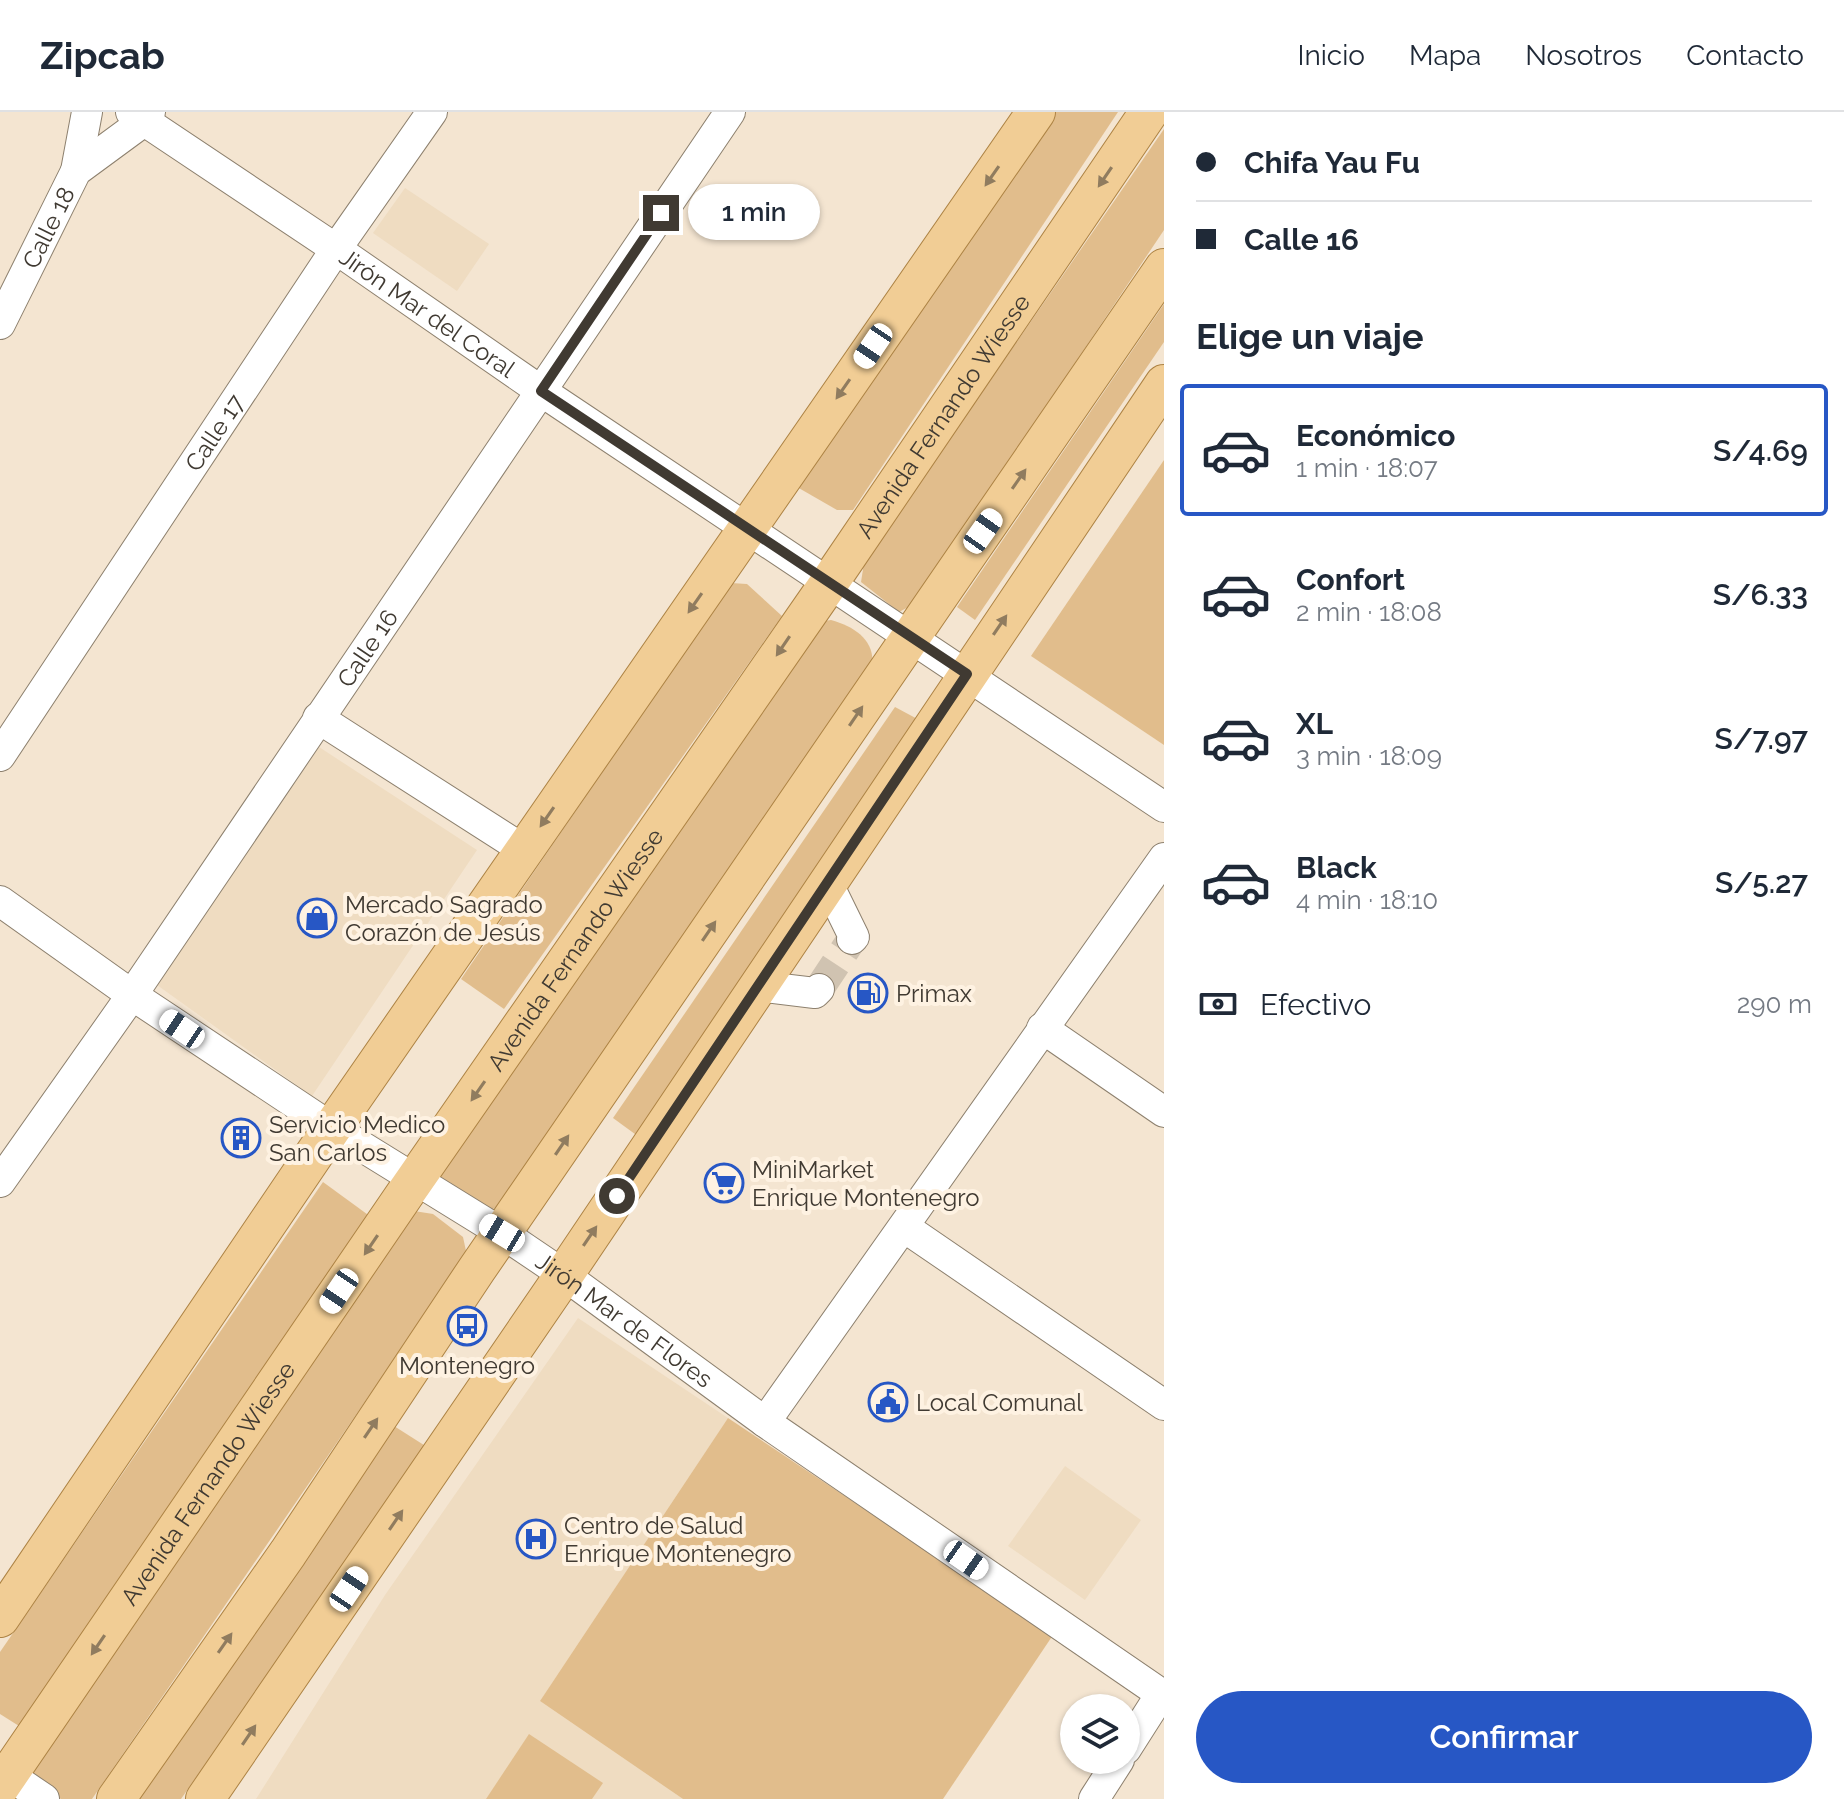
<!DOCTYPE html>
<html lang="es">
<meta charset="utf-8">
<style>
:root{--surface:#fff;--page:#f6f6f7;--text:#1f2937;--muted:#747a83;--line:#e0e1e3;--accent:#2757c5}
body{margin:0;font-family:Raleway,sans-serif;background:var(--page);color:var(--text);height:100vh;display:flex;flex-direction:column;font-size:30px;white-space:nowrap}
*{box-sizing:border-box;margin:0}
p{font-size:26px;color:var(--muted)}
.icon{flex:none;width:44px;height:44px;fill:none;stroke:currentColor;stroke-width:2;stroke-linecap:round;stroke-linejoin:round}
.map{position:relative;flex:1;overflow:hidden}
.side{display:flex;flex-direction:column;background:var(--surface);width:680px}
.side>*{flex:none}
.top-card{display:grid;align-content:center;height:176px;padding:0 32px;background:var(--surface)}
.tools{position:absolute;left:1060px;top:1582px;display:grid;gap:16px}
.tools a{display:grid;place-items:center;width:80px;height:80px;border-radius:50%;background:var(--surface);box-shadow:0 2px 6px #0004;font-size:40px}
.end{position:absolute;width:36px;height:36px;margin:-18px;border:10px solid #403a32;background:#fff;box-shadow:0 0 0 4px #fff}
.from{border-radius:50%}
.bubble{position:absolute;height:56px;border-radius:28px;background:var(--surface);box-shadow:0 2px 6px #0004;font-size:26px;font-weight:600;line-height:56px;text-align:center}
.car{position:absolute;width:24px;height:48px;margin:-24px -12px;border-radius:10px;box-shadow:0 0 6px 2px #0007;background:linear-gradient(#fff 24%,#345 0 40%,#fff 0 76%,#345 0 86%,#fff 0)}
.top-card b{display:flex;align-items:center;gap:28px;height:76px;font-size:30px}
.top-card b+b{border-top:2px solid var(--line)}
.top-card i{width:20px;height:20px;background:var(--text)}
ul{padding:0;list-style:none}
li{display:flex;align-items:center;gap:24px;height:132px;margin:0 16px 12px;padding:0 16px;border:4px solid transparent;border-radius:8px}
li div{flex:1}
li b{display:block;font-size:30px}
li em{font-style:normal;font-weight:600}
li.current{border-color:var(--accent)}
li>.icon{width:72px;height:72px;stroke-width:1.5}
h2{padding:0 32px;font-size:36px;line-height:96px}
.pay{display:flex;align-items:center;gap:20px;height:88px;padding:0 32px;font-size:30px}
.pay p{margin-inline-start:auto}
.cta{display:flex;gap:16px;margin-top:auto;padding:16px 32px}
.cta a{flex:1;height:92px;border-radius:48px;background:var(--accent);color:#fff;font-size:32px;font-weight:600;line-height:92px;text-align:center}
header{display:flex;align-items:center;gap:48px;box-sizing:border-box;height:112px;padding:0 40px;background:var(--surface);border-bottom:2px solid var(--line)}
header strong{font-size:38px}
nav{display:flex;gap:44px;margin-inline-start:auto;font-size:28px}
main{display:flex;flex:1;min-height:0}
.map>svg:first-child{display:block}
.built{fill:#efdcc1}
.green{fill:#e1bd8c}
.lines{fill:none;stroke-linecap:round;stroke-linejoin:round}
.minor-tunnel{stroke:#d0c3b1;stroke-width:30;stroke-dasharray:30 15;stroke-linecap:butt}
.minor-casing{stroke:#8d806e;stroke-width:32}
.major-casing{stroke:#ad8344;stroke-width:40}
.minor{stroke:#fff;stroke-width:30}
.major{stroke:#f1cd95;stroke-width:38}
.oneway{fill:#907c5f}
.route{stroke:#403a32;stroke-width:10}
.labels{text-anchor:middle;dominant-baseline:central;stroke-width:8;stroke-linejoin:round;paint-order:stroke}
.street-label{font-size:24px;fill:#403a32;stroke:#fef2e2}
.poi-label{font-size:24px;fill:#403a32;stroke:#fef2e2;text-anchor:start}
</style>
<header>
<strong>Zipcab</strong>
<nav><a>Inicio</a><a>Mapa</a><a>Nosotros</a><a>Contacto</a></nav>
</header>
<main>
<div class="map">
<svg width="1164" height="1687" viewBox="0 0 1164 1687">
<rect width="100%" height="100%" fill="#f4e5d1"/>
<g class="built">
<polygon points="405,76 489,132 457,179 373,121"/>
<polygon points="319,635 477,738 312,984 157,873"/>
<polygon points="578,1206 728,1306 540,1589 683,1687 256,1687 385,1483"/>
<polygon points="1065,1354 1141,1408 1085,1488 1008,1434"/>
</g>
<g class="green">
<polygon points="1050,0 1118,0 853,398 837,398 797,375"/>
<polygon points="1164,17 1164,118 914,492 899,500 861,470 864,451"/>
<polygon points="1164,192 1164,230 975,508 957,495"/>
<polygon points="1164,348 1164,633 1031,544"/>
<polygon points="731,471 747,472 782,504 504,897 461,867"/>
<path d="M831,508C856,515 876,529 872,556L506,1087L493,1097L483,1099L443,1074L440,1060L818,510Z"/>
<polygon points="895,595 923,610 639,1025 613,1006"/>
<polygon points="323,1070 371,1105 19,1614 0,1602 0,1540"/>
<polygon points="414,1099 433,1102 463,1125 466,1139 459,1153 92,1687 61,1687 30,1668 37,1643"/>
<polygon points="728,1306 1053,1523 943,1687 683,1687 540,1589"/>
<polygon points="394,1314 427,1335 181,1687 137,1687"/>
<polygon points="529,1622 603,1671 592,1687 486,1687"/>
</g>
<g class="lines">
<polyline class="minor-tunnel" points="819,877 852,827"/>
<g class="minor-casing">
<g id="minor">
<path id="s1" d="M131,0L336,137L541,279L1164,695"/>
<polyline points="76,59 87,0"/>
<path id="s2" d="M0,212L76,59L144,9L150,0"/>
<polyline points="318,606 524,738"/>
<path id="s3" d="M0,644L336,137L432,0"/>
<polyline points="827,770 854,825 852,827"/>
<path id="s4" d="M0,789L132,883L332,1016L502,1121L564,1163L765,1310L1164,1584"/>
<polyline points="757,874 815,881 819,877"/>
<polyline points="1042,916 1164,1000"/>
<path id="s5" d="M0,1070L132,883L730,0"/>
<polyline points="904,1115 1164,1293"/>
<polyline points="765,1310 1164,746"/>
<polyline points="1126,1637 1161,1582"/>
<polyline points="0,1657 44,1687"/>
<polyline points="1094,1687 1119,1648"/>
</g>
</g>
<g class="major-casing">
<g id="major">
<polyline points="0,1506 332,1016 1036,0"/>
<path id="s6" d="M0,1675L407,1079L829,471L1149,0"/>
<polyline points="116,1687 288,1441 477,1157 1164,156"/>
<polyline points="205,1687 564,1163 1164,272"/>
</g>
</g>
<use href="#minor" class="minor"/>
<use href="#major" class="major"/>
</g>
<defs><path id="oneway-solid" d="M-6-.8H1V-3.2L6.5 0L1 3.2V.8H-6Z" transform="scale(2)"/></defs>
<g class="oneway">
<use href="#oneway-solid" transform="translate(992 64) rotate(125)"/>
<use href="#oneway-solid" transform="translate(1105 65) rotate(124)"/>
<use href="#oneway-solid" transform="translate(843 277) rotate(125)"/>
<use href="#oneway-solid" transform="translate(1019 367) rotate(-55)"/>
<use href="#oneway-solid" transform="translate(695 491) rotate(125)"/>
<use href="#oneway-solid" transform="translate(1000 513) rotate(-56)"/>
<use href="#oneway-solid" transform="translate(783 534) rotate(124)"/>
<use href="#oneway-solid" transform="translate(856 604) rotate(-56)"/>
<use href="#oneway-solid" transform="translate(547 705) rotate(125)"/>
<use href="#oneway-solid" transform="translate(709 819) rotate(-56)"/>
<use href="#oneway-solid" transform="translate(478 979) rotate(125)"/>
<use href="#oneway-solid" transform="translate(562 1033) rotate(-56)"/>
<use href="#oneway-solid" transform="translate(590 1124) rotate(-56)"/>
<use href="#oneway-solid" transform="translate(371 1133) rotate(124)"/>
<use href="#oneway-solid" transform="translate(371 1316) rotate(-56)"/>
<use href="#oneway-solid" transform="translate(396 1408) rotate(-56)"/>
<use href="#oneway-solid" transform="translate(225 1531) rotate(-55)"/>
<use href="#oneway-solid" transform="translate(98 1533) rotate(124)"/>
<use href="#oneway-solid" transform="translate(249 1623) rotate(-56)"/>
</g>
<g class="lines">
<polyline class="route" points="617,1084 967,562 541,279 661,101"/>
</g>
<defs>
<g id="shop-ring" transform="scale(2)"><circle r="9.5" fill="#fef2e2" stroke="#2757c5" stroke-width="1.5"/><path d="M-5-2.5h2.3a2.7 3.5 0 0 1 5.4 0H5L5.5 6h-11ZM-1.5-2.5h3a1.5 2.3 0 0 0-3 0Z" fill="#2757c5"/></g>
<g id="fuel-ring" transform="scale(2)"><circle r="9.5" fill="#fef2e2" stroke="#2757c5" stroke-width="1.5"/><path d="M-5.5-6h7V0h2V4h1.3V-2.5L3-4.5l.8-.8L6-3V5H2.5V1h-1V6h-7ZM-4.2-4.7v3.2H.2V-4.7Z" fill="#2757c5"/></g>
<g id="building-ring" transform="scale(2)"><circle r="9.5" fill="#fef2e2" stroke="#2757c5" stroke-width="1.5"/><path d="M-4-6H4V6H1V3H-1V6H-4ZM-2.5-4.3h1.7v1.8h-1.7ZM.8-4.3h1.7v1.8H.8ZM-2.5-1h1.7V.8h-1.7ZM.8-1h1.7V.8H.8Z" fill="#2757c5"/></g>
<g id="supermarket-ring" transform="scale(2)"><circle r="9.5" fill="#fef2e2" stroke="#2757c5" stroke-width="1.5"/><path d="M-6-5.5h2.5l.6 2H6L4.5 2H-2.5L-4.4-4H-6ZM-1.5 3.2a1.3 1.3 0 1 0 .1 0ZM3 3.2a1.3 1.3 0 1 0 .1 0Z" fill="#2757c5"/></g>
<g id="bus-ring" transform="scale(2)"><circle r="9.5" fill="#fef2e2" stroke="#2757c5" stroke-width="1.5"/><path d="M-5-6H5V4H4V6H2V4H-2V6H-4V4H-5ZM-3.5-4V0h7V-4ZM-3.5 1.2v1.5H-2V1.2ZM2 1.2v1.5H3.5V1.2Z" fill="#2757c5"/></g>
<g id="civic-ring" transform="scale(2)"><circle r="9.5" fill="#fef2e2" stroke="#2757c5" stroke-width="1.5"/><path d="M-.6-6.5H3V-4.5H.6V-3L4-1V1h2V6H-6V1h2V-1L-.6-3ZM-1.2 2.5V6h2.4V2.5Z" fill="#2757c5"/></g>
<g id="hospital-ring" transform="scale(2)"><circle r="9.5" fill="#fef2e2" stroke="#2757c5" stroke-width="1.5"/><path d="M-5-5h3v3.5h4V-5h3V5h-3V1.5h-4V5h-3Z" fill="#2757c5"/></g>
</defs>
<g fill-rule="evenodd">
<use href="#shop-ring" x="317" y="806"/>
<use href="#fuel-ring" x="868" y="881"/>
<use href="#building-ring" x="241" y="1026"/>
<use href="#supermarket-ring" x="724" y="1071"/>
<use href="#bus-ring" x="467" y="1214"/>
<use href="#civic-ring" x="888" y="1290"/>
<use href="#hospital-ring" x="536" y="1427"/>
</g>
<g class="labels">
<g class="street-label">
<text stroke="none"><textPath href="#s2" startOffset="108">Calle 18</textPath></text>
<text stroke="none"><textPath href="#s1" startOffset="358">Jirón Mar del Coral</textPath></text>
<text stroke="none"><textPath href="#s6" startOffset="1664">Avenida Fernando Wiesse</textPath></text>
<text stroke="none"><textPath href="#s3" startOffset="388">Calle 17</textPath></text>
<text stroke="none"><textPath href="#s5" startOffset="648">Calle 16</textPath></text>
<text stroke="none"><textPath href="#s6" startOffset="1016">Avenida Fernando Wiesse</textPath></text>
<text stroke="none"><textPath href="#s4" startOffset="752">Jirón Mar de Flores</textPath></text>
<text stroke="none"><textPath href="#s6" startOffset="368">Avenida Fernando Wiesse</textPath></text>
</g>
<g class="poi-label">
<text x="345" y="792">Mercado Sagrado<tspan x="345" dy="28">Corazón de Jesús</tspan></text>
<text x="896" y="881">Primax</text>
<text x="269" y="1012">Servicio Medico<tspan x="269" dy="28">San Carlos</tspan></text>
<text x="752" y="1057">MiniMarket<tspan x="752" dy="28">Enrique Montenegro</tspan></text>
<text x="467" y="1253" text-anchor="middle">Montenegro</text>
<text x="916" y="1290">Local Comunal</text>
<text x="564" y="1413">Centro de Salud<tspan x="564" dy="28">Enrique Montenegro</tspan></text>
</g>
</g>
</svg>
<div class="tools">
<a><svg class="icon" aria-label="layers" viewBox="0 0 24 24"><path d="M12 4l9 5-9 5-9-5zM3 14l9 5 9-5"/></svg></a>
</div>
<i class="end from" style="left:617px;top:1084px"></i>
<i class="end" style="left:661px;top:101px"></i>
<div class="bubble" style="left:688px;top:72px;width:132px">1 min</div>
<i class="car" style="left:873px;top:234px;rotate:214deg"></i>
<i class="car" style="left:983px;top:419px;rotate:35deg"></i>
<i class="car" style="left:182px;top:917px;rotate:304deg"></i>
<i class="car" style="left:502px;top:1121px;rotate:301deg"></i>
<i class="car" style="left:339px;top:1179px;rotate:214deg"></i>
<i class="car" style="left:966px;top:1448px;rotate:125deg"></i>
<i class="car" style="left:349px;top:1477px;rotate:34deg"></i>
</div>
<section class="side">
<div class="top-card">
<b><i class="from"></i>Chifa Yau Fu</b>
<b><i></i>Calle 16</b>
</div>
<h2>Elige un viaje</h2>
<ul>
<li class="current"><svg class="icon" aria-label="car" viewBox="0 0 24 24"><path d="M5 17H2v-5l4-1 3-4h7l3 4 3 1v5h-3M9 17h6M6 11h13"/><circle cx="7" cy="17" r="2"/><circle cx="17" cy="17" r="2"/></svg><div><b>Económico</b><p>1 min · 18:07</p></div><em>S/4.69</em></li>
<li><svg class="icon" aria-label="car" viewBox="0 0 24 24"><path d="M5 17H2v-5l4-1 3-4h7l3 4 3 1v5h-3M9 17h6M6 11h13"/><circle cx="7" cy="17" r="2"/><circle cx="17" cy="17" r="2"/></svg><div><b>Confort</b><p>2 min · 18:08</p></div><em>S/6.33</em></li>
<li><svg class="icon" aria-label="car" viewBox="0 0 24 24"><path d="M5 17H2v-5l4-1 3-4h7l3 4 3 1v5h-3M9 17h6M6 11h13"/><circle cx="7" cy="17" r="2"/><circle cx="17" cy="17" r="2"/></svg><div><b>XL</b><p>3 min · 18:09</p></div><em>S/7.97</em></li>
<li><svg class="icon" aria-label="car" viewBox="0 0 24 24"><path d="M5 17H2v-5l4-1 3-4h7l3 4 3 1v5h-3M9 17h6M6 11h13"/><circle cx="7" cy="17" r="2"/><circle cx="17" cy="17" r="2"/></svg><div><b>Black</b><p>4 min · 18:10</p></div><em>S/5.27</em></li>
</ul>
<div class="pay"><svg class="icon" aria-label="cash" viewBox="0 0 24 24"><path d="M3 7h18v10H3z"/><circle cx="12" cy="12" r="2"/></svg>Efectivo<p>290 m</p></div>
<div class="cta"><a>Confirmar</a></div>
</section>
</main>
